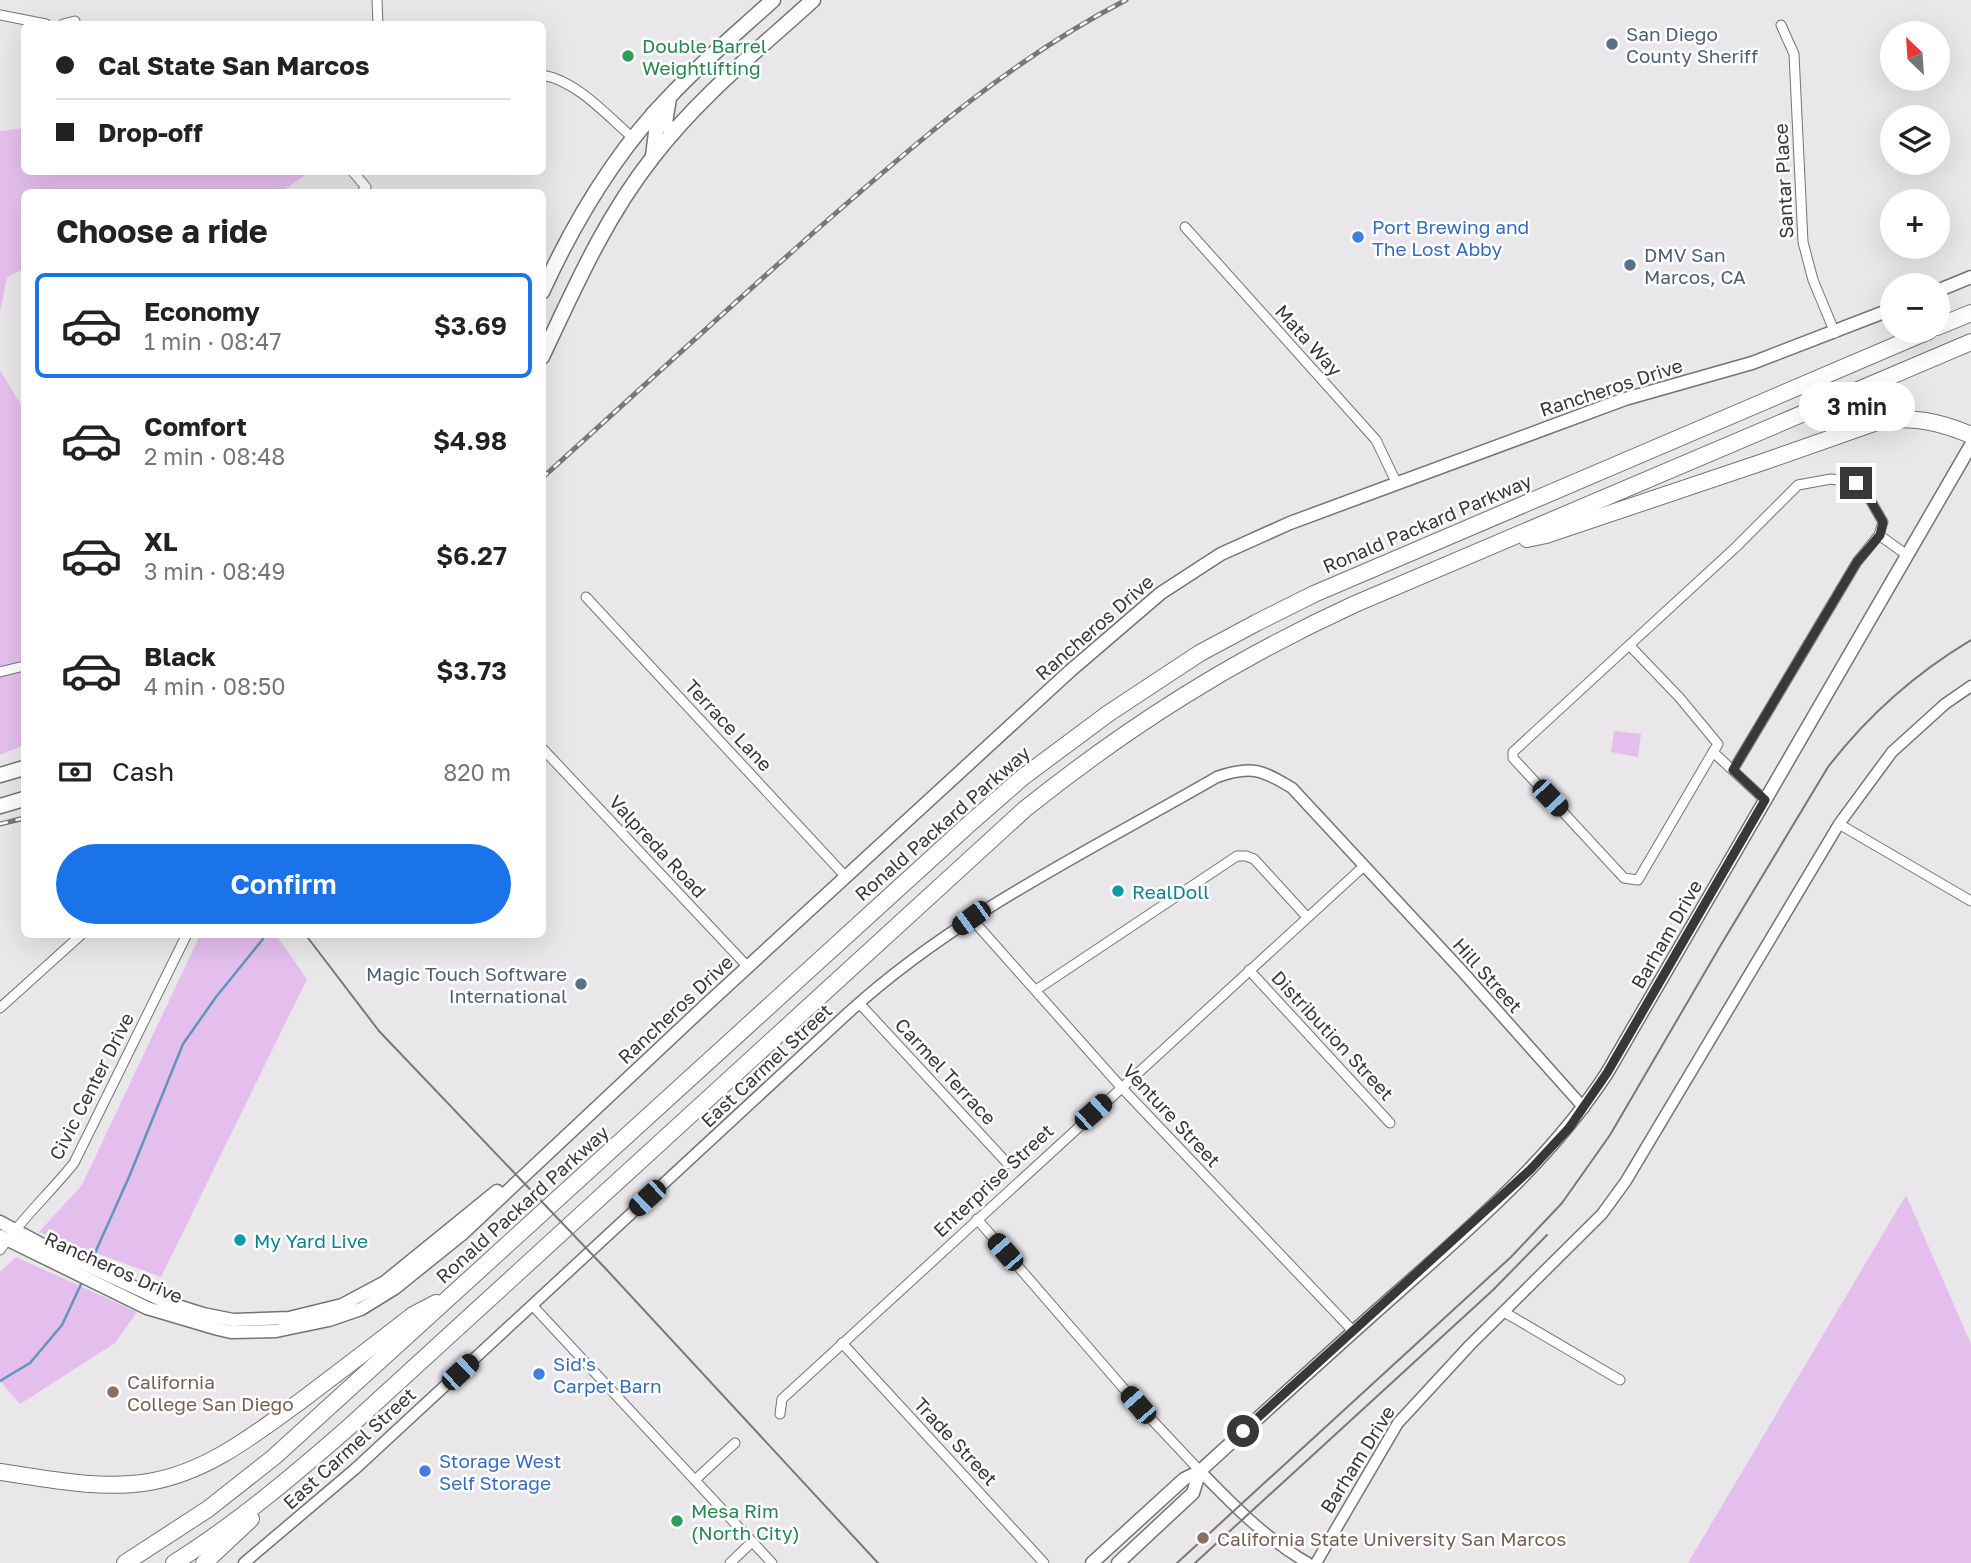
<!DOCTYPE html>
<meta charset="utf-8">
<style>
:root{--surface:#fff;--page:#f2f2f2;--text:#222;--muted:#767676;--line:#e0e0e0;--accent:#1a73e8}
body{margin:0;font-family:"Golos Text",sans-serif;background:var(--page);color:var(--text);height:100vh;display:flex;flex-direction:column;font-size:26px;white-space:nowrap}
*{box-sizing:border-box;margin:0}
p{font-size:23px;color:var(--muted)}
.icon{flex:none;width:38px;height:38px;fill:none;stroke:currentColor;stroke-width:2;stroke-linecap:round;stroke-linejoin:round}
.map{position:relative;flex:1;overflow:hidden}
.sheet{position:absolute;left:21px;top:189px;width:525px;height:749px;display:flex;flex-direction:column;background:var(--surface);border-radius:10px;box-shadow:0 7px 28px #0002}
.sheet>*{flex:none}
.hud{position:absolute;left:21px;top:21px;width:525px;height:154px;border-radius:10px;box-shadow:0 7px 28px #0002;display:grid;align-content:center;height:154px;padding:0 35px;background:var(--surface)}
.needle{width:46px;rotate:335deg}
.tools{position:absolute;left:1880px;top:21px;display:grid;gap:14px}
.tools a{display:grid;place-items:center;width:70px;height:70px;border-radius:50%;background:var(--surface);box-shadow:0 7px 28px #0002;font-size:35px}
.end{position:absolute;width:32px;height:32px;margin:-16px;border:9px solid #393839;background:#fff;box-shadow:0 0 0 4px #fff}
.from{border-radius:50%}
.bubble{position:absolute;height:49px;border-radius:24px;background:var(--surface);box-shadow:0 7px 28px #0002;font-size:23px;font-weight:600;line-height:49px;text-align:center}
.car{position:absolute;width:21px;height:42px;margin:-21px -10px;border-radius:9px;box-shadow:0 0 5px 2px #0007;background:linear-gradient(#222 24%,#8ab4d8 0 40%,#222 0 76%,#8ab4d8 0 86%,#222 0)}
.hud b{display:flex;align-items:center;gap:24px;height:66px;font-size:26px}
.hud b+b{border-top:2px solid var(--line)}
.hud i{width:18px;height:18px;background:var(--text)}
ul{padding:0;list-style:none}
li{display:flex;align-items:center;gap:21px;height:105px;margin:0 14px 10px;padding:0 21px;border:4px solid transparent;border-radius:10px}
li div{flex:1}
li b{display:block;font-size:26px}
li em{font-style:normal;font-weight:600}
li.on{border-color:var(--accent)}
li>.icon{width:63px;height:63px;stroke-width:1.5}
h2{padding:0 35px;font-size:32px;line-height:84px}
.pay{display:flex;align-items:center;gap:18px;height:77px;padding:0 35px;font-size:26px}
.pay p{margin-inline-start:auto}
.action{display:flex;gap:14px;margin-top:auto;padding:14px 35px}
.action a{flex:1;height:80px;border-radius:42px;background:var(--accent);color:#fff;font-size:28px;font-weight:600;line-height:80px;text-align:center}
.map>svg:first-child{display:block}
.green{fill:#e4bfed}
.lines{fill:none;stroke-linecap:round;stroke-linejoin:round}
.stream{stroke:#5f95bd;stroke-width:2.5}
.minor-casing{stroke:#757375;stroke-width:11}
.tertiary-casing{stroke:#757375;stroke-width:13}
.secondary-casing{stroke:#757375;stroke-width:15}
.primary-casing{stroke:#757375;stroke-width:17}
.motorway-casing{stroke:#757375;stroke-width:18}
.minor{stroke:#fff;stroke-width:9}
.tertiary{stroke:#fff;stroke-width:10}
.secondary{stroke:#fff;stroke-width:12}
.primary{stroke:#fff;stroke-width:14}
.motorway{stroke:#fff;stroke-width:16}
.tram{stroke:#787779;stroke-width:2}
.rail-casing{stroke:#787779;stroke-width:5}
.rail{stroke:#fff;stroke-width:2.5;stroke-dasharray:8;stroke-linecap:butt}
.route{stroke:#393839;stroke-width:9}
.service-dot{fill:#5c6f8a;stroke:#fff;stroke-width:2.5}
.leisure-dot{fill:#2e9e5b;stroke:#fff;stroke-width:2.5}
.shop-dot{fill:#3f7fe0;stroke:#fff;stroke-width:2.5}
.culture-dot{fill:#0f9aa8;stroke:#fff;stroke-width:2.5}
.education-dot{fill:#8d6e63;stroke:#fff;stroke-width:2.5}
.labels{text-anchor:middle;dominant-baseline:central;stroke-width:5;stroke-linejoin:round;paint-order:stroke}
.service-label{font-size:19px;fill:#4e5e75;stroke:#fff;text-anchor:start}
.leisure-label{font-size:19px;fill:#27864d;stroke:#fff;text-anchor:start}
.street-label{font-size:19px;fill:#393839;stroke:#fff}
.shop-label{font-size:19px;fill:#366cbe;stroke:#fff;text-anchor:start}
.culture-label{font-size:19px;fill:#0d838f;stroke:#fff;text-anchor:start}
.education-label{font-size:19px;fill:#785e54;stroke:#fff;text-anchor:start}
</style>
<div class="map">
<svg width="1971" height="1563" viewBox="0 0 1971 1563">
<rect width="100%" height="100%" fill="#eae7eb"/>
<g class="green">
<polygon points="24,128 24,172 310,172 281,192 24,192 24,269 7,277 0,312 0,131"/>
<polygon points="0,370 24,410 24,745 0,755"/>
<polygon points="1614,731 1641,734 1638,757 1611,752"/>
<polygon points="200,935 276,935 307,979 161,1277 39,1232 82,1185"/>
<polygon points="1906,1195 1971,1344 1971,1563 1688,1563"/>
<polygon points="16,1257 137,1312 115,1343 20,1404 0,1381 0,1272"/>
</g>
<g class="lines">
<g class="stream">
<polyline points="90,1264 129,1177 183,1044 216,997 263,939"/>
<polyline points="0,1381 30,1363 62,1325 83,1280"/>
</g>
<g class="minor-casing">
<g id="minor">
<polyline points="377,0 378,24"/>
<polyline points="0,15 46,24"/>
<polyline points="63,24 75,21"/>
<polyline points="1781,25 1794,54 1803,242 1813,280 1835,333"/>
<path d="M542,75C578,81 607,116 633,138"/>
<polyline points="353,172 366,187 362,192"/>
<polyline points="1185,227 1376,440 1397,484"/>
<polyline points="586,597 846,877"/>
<polyline points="1630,646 1679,697 1718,744 1713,752"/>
<polyline points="0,672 24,666"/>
<polyline points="542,748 748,967"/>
<polyline points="1733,770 1857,562 1879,535"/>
<polyline points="1765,800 1713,752 1638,880 1624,878 1513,758 1513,752 1736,547 1798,485 1831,479 1855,483 1865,491 1883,522 1879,535 1907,555"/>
<polyline points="1839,824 1971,901"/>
<polyline points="971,918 1121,1087 1353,1331"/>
<polyline points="1249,970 1390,1123"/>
<polyline points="1036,990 1237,856 1246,856 1254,859 1307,917"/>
<polyline points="859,1003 1008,1164"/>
<polyline points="0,1008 82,934"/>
<polyline points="977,1219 1138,1405 1200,1471"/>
<path d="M0,1250C22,1218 50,1193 74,1163L187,934"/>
<polyline points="532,1305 772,1563"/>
<polyline points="1504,1312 1620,1380"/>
<polyline points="842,1343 1044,1563"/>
<polyline points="780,1414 782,1399 793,1389 1364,866"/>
<polyline points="695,1480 735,1443"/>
<polyline points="730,1563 752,1542"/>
</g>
</g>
<g class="tertiary-casing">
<g id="tertiary">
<path d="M1200,1471C1232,1504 1267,1540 1308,1563"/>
<path d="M244,1563L355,1469L848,1013C956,914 1091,850 1217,777C1251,765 1263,770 1292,788L1461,970L1584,1108"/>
<polyline points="1316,1563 1398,1423 1470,1345 1602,1214 1626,1181 1839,824 1892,752 1945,704 1971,686"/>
</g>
</g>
<g class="secondary-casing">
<g id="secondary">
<polyline points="1937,291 1971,277"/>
<polyline points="0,1222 41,1244 168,1303 203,1314 233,1320 289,1318 342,1305 385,1282 497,1191"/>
<polyline points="0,1236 147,1308 218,1329 231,1332 276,1331 329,1320 361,1309 395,1288 462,1234 705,1006 1070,671 1161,593 1221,554 1290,523 1625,399 1752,363 1892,309"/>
<path d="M1092,1563L1184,1479L1200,1471C1266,1411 1331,1351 1398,1292C1474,1224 1551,1159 1607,1073L1971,445"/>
<polyline points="1118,1563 1193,1493 1200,1471"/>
</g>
</g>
<g class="primary-casing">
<g id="primary">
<polyline points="669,98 665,123 673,133"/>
<polyline points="653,156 656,132 653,114"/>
<path d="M542,292C575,220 615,152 671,95C703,61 739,31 773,0"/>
<path d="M542,357C575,287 605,218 653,157C698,98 758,50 813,0"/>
<polyline points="0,775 24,768"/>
<polyline points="0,806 24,799"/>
</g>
</g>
<g class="motorway-casing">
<g id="motorway">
<polyline points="1937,327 1971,313"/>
<path d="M1527,539L1546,535L1763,462L1877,422C1911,415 1940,422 1971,435"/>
<path d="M0,1472C48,1479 100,1490 149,1482C208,1472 255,1434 302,1400C339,1372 376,1344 413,1315L436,1303"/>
<polyline points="125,1563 208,1509 274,1457 968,825 1023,777 1109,713 1200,653 1256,623 1314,594 1929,331"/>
<path d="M174,1563C236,1524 293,1476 349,1427L1025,809C1130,725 1233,660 1355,604L1971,342"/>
<polyline points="204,1563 251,1519"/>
</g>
</g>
<use href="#minor" class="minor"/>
<use href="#tertiary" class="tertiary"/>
<use href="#secondary" class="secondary"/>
<use href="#primary" class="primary"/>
<use href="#motorway" class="motorway"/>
<g class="tram">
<polyline points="0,825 24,820"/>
<polyline points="305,934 379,1031 606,1269 878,1563"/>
<path d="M1177,1563L1511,1257L1562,1203L1610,1135L1722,943L1828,767C1868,715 1914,674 1971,640"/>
<polyline points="1195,1563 1493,1290 1547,1235"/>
</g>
<g class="rail-casing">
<g id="rail">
<path d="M542,478C635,394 727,309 821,226C917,142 1012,59 1126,0"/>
<polyline points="0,824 24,818"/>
</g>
</g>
<use href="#rail" class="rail"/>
</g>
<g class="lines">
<polyline class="route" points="1243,1431 1530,1170 1569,1128 1607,1073 1765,800 1733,770 1857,562 1880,535 1883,522 1865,491 1856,483"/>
</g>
<g class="service-dot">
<circle cx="1612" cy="44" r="7"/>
<circle cx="1630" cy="265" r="7"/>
<circle cx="581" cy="984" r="7"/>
</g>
<g class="leisure-dot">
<circle cx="628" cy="56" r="7"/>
<circle cx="677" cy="1521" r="7"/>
</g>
<g class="shop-dot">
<circle cx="1358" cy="237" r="7"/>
<circle cx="539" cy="1374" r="7"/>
<circle cx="425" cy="1471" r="7"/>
</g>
<g class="culture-dot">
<circle cx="1118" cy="891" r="7"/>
<circle cx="240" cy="1240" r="7"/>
</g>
<g class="education-dot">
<circle cx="113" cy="1392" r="7"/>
<circle cx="1203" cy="1538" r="7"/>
</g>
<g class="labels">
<g class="service-label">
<text x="1626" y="33">San Diego<tspan x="1626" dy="22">County Sheriff</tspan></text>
<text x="1644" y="254">DMV San<tspan x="1644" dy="22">Marcos, CA</tspan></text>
<text x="567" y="973" text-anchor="end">Magic Touch Software<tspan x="567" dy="22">International</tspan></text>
</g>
<g class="leisure-label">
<text x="642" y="45">Double Barrel<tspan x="642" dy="22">Weightlifting</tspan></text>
<text x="691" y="1510">Mesa Rim<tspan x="691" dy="22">(North City)</tspan></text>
</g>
<g class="street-label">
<text transform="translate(1783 181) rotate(-93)">Santar Place</text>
<text transform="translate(1309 340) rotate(48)">Mata Way</text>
<text transform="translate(1611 387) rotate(-18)">Rancheros Drive</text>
<text transform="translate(1427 523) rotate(-23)">Ronald Packard Parkway</text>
<text transform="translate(1094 627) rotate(-41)">Rancheros Drive</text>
<text transform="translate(729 725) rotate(47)">Terrace Lane</text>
<text transform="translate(942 823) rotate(-41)">Ronald Packard Parkway</text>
<text transform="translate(658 846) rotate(47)">Valpreda Road</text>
<text transform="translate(1666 934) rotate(-60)">Barham Drive</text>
<text transform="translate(1488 975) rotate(48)">Hill Street</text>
<text transform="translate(675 1009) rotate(-43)">Rancheros Drive</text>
<text transform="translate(1333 1035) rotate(47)">Distribution Street</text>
<text transform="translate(766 1065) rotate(-43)">East Carmel Street</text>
<text transform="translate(946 1071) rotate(47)">Carmel Terrace</text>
<text transform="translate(91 1086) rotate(-63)">Civic Center Drive</text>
<text transform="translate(1172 1115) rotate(47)">Venture Street</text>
<text transform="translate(993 1180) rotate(-43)">Enterprise Street</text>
<text transform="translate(522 1204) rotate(-42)">Ronald Packard Parkway</text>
<text transform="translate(114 1267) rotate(24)">Rancheros Drive</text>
<text transform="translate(956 1441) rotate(47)">Trade Street</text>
<text transform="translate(349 1448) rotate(-42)">East Carmel Street</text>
<text transform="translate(1357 1459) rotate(-58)">Barham Drive</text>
</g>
<g class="shop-label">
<text x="1372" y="226">Port Brewing and<tspan x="1372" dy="22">The Lost Abby</tspan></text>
<text x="553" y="1363">Sid's<tspan x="553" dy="22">Carpet Barn</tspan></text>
<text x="439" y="1460">Storage West<tspan x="439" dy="22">Self Storage</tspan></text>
</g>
<g class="culture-label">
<text x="1132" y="891">RealDoll</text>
<text x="254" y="1240">My Yard Live</text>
</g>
<g class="education-label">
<text x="127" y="1381">California<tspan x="127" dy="22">College San Diego</tspan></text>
<text x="1217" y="1538">California State University San Marcos</text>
</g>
</g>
</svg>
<div class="tools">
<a><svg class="needle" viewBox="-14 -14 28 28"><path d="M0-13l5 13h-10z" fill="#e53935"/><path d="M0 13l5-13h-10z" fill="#767676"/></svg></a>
<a><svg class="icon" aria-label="layers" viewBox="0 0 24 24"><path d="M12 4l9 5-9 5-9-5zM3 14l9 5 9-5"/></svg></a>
<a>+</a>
<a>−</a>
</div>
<i class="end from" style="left:1243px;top:1431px"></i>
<i class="end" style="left:1856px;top:483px"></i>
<div class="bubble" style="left:1799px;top:382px;width:116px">3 min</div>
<i class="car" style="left:1550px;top:798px;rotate:137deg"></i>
<i class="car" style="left:971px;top:918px;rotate:234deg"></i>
<i class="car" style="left:1093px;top:1112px;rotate:48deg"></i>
<i class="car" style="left:647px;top:1198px;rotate:227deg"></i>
<i class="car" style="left:1005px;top:1252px;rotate:319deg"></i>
<i class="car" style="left:460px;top:1372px;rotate:47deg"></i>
<i class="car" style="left:1138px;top:1405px;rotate:319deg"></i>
<div class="hud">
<b><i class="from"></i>Cal State San Marcos</b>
<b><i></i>Drop-off</b>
</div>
<section class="sheet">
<h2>Choose a ride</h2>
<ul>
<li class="on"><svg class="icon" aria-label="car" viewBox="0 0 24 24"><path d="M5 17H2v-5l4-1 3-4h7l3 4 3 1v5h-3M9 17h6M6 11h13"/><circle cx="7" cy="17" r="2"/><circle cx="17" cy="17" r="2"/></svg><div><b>Economy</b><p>1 min · 08:47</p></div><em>$3.69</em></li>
<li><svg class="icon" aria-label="car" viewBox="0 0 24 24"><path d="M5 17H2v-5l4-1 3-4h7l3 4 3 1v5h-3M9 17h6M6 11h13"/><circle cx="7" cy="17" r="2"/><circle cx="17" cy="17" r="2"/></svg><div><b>Comfort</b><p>2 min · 08:48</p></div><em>$4.98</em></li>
<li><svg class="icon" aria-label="car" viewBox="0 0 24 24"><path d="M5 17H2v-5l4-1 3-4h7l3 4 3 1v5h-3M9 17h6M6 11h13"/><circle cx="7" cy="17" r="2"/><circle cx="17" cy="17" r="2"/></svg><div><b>XL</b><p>3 min · 08:49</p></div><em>$6.27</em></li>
<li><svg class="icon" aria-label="car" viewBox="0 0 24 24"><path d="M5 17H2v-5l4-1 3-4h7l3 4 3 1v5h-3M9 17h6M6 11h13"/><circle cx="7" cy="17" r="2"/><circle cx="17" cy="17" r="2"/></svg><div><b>Black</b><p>4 min · 08:50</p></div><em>$3.73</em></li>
</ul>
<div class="pay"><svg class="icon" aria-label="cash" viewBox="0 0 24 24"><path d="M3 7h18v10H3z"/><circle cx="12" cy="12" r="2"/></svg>Cash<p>820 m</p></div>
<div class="action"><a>Confirm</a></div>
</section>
</div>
